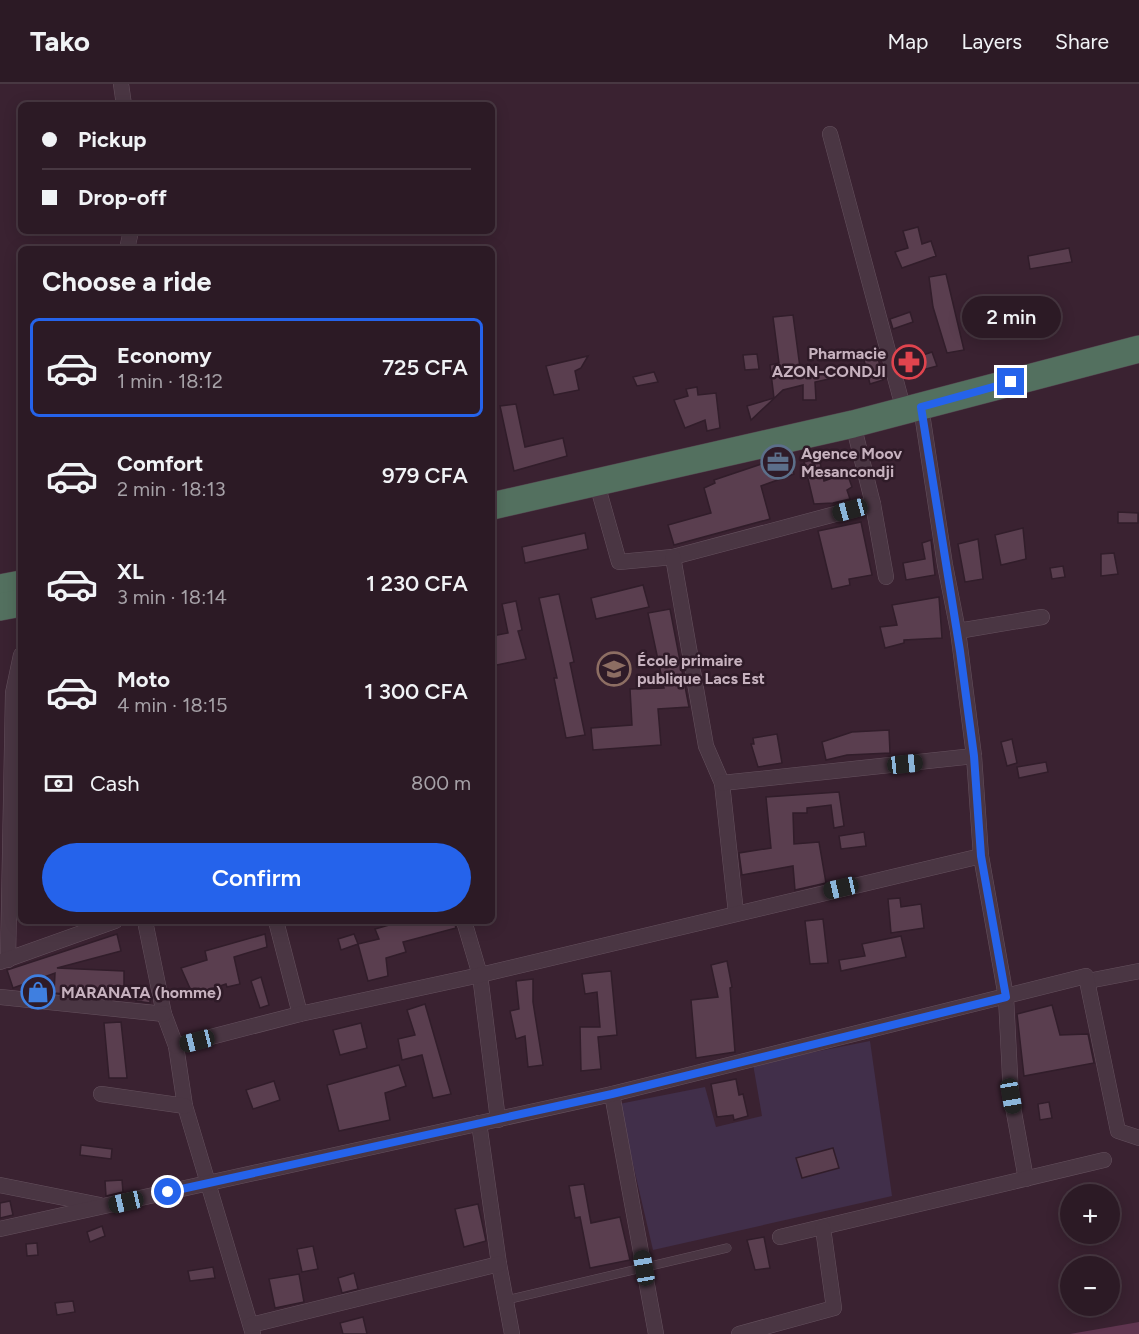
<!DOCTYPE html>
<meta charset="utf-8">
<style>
:root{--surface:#2c1a25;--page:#382732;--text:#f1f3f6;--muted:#a6a1a7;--line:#483842;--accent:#2563eb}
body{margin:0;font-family:Figtree,sans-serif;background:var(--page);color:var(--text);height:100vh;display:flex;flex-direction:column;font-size:22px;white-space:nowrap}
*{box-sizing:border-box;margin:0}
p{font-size:20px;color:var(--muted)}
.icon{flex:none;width:33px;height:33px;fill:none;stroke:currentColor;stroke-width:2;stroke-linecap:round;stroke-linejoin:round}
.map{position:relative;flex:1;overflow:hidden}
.panel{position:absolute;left:18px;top:162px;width:477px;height:678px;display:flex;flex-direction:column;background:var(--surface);border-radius:9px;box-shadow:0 3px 15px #0003,0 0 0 2px var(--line)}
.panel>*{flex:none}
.hud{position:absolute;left:18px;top:18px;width:477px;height:132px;border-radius:9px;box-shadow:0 3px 15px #0003,0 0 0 2px var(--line);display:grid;align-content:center;height:132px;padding:0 24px;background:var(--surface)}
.buttons{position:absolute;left:1060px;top:1100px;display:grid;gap:12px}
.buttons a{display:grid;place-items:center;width:60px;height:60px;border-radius:50%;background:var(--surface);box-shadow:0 3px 15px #0003,0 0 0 2px var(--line);font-size:30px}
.end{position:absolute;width:27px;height:27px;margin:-14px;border:8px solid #2563eb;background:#fff;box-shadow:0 0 0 3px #fff}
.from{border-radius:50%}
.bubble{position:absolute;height:42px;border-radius:21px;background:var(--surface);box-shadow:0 3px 15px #0003,0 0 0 2px var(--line);font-size:20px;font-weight:600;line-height:42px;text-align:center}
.car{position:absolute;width:18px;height:36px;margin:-18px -9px;border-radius:8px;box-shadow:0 0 4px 2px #0007;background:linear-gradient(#222 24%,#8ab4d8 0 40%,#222 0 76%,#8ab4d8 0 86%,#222 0)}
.hud b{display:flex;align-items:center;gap:21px;height:57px;font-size:22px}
.hud b+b{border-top:2px solid var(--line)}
.hud i{width:15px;height:15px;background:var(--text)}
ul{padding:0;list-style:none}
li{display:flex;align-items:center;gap:18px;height:99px;margin:0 12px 9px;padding:0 12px;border:3px solid transparent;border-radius:9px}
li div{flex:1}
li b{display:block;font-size:22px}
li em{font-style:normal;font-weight:600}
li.current{border-color:var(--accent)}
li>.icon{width:54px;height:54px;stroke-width:1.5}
h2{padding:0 24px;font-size:27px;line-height:72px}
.pay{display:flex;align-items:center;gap:15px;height:66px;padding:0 24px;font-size:22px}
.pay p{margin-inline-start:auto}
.button{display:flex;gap:12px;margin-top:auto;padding:12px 24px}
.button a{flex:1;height:69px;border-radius:36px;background:var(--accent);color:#fff;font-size:24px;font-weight:600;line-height:69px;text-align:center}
header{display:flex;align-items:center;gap:36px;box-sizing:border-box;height:84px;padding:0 30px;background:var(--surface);border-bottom:2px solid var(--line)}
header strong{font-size:28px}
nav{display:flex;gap:33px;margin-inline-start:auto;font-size:21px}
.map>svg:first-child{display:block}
.green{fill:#412f4a}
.water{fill:#5f354f}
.building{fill:#5a3e4f;stroke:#311d2a;stroke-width:1.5}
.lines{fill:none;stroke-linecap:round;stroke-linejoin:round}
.lane-casing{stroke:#65515e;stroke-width:9}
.street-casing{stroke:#65515e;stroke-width:16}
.highway-casing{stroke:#523e4b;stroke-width:28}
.lane{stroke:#4a3643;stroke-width:8}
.street{stroke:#4a3643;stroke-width:15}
.highway{stroke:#53705f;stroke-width:27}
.route{stroke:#2563eb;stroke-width:8}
.labels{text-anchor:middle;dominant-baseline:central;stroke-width:5;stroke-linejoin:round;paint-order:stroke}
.poi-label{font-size:16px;font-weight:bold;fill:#c6b1be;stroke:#2f1b28;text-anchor:start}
</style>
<header>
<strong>Tako</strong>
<nav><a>Map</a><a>Layers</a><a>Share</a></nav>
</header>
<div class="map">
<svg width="1139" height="1250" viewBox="0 0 1139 1250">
<rect width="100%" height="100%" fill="#3a2231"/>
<polygon class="green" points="870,957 892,1112 653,1166 619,1020 705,1003 716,1043 762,1032 753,980"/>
<polygon class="water" points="1139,1238 1139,1250 1070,1250"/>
<g class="building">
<polygon points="918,143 922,160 931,157 936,172 902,184 895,168 908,164 903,147"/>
<polygon points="1069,164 1072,178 1030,185 1028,172"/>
<polygon points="946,190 964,266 947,269 933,223 929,193"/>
<polygon points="910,228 913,238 893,245 890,235"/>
<polygon points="793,231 801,291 828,290 829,295 815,298 816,316 803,316 803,301 783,306 751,336 747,322 774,314 770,281 779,279 773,233"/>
<polygon points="915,264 917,273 932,268 937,282 904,291 899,268"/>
<polygon points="877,269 883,296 870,300 863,272"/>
<polygon points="757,270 759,285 745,286 743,271"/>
<polygon points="588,272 581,284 575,287 579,306 554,311 546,282"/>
<polygon points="654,288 658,298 637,302 633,293"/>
<polygon points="697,303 698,311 716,309 720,344 707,347 705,336 685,344 674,316 688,312 686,305"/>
<polygon points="516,320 525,363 563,354 567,372 514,387 500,322"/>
<polygon points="788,371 794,390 761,402 770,435 674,461 668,441 711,429 704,404 715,399 714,396"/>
<polygon points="819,374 824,397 847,389 852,403 847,406 850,415 833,419 814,420 804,378"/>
<polygon points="1118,428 1138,429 1138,439 1118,439"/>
<polygon points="861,438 872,491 849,495 850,501 832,505 818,447"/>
<polygon points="1023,444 1026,475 1001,481 995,451"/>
<polygon points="585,449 588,465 525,479 522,463"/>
<polygon points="978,455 983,495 965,498 958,460"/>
<polygon points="931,456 935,491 906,496 903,479 925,475 922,459"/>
<polygon points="1114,469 1118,490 1101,492 1101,470"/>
<polygon points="1063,482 1065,493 1052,495 1050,484"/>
<polygon points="643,501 649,523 596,535 591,514"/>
<polygon points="559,510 574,578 570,579 585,651 566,654 554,594 557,594 539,514"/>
<polygon points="939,513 942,554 904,556 904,559 885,564 880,543 897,541 892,521"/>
<polygon points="516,517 522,546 518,547 526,575 492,582 492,552 508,549 502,520"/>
<polygon points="670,525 689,623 658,625 661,661 593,666 591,644 632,641 630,605 664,604 648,529"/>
<polygon points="889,646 890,669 847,671 826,676 822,658 852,648"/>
<polygon points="777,650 782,679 758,683 751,660 754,660 753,654"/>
<polygon points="1012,655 1017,679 1007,682 1001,658"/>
<polygon points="1046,678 1048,688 1019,694 1017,683"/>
<polygon points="839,708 844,742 834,744 831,721 807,724 807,729 793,729 794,760 819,758 826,799 795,806 793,782 742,791 739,769 771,764 766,713"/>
<polygon points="864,748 866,762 841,765 839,752"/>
<polygon points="900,814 901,823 921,820 924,844 891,849 888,815"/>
<polygon points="823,835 828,879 810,880 805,837"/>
<polygon points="403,837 454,837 456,844 403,858 406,868 386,874 388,892 368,897 358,860 379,855 375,845"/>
<polygon points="117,850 121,867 57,884 124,887 124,902 111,902 111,905 90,904 90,912 54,909 55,889 13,904 7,886"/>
<polygon points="265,850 267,863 234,873 240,900 227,903 226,900 193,911 181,884 207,876 205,867"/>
<polygon points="354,850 358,860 341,866 338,855"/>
<polygon points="901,852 906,873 841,887 839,876 865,872 862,860"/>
<polygon points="727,877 732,903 730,904 735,968 696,974 691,916 718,913 711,881"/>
<polygon points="611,887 617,951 598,953 601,985 581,987 580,943 600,943 597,908 585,910 582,890"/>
<polygon points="261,893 269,921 260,924 251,897"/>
<polygon points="533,895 533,918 543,981 528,983 525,952 516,955 510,927 519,925 516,897"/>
<polygon points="137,907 150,909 150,919 136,917"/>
<polygon points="425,920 451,1010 433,1014 422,971 402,976 398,955 415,951 407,926"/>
<polygon points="1052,921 1060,951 1088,950 1094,979 1024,992 1017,930"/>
<polygon points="121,938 127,994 109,994 104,939"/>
<polygon points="361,939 367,964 340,971 333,946"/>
<polygon points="399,981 406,1002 385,1009 390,1036 339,1047 327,1001"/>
<polygon points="736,995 739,1011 743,1010 748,1032 734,1036 733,1031 717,1033 711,1000"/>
<polygon points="274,997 280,1016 253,1025 246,1006"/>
<polygon points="1049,1018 1052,1034 1040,1036 1038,1020"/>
<polygon points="81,1061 112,1065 111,1075 80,1071"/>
<polygon points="833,1064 839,1084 802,1094 796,1074"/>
<polygon points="122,1096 123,1108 106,1112 105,1097"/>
<polygon points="584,1100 591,1139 620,1133 630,1176 590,1184 580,1133 575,1134 569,1102"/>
<polygon points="10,1117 13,1131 0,1134 0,1119"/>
<polygon points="478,1120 486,1157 464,1163 455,1125"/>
<polygon points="102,1142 105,1152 90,1158 87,1148"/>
<polygon points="764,1153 770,1184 755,1186 747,1156"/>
<polygon points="37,1159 38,1171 27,1172 26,1160"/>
<polygon points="313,1162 318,1185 302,1188 297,1165"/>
<polygon points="213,1183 215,1194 190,1197 188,1187"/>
<polygon points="354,1189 358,1205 342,1209 338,1194"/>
<polygon points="299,1190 304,1218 275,1224 269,1195"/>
<polygon points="73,1217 75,1228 57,1231 55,1219"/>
<polygon points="363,1233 367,1250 343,1250 340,1239"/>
</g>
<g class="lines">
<g class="lane-casing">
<polyline id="lane" points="506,1216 727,1164"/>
</g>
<g class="street-casing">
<g id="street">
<polyline points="121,0 124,21"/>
<polyline points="830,50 900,312"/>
<polyline points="127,165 131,147"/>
<polyline points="921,323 945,481 958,547 974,672 981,772 1006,913 1011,1012 1026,1095"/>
<polyline points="853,340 873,420 886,493"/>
<polyline points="597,400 619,478 673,473 873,420"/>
<polyline points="673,473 706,662 722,699 736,829"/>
<polyline points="958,547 1042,533"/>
<polyline points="722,699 974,672"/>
<polyline points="145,837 164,930 176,962 185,1022 253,1250"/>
<polyline points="276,837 300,930"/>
<polyline points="464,837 480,891 498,1036"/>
<polyline points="8,876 13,609 21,571"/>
<polyline points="0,878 115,837"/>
<polyline points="1088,897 1139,887"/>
<polyline points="0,913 164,930"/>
<polyline points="176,962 300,930 480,891 981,772"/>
<polyline points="101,1010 185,1022"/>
<polyline points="612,1010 656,1250"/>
<polyline points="479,1039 499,1180 512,1250"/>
<polyline points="0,1101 100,1121"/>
<polyline points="0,1145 612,1010 1086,892 1118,1047 1139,1054"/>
<polyline points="780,1153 1104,1076"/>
<polyline points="251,1241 499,1180"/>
<polyline points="739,1250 834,1224 823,1144"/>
</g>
</g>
<g class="highway-casing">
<g id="highway">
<polyline points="492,422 853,340 1139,265"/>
<polyline points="0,504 21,500"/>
<polyline points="0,523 21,519"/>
</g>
</g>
<use href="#lane" class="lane"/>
<use href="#street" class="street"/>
<use href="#highway" class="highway"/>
</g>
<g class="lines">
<polyline class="route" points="168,1108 612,1010 1006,913 981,772 974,672 960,567 921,323 1011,298"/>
</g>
<defs>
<g id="pharmacy-ring" transform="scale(1.725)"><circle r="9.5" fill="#2f1b28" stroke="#e0444e" stroke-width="1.5"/><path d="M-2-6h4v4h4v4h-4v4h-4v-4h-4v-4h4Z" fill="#e0444e"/></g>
<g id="office-ring" transform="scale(1.725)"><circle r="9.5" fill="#2f1b28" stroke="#5c6f8a" stroke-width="1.5"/><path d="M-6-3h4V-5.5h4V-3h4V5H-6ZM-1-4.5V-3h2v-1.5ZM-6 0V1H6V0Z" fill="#5c6f8a"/></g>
<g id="school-ring" transform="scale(1.725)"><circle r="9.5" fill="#2f1b28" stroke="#8d6e63" stroke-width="1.5"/><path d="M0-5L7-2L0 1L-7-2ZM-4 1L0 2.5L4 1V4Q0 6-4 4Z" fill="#8d6e63"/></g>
<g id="shop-ring" transform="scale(1.725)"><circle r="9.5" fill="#2f1b28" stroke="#3f7fe0" stroke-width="1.5"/><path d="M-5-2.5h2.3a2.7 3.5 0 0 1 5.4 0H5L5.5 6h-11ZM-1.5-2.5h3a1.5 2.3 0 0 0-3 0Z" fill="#3f7fe0"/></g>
</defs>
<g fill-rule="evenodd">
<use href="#pharmacy-ring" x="909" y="278"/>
<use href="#office-ring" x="778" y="378"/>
<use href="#school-ring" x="614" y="585"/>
<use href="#shop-ring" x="38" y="908"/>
</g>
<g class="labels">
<g class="poi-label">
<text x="886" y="269" text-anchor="end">Pharmacie<tspan x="886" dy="18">AZON-CONDJI</tspan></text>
<text x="801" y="369">Agence Moov<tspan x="801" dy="18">Mesancondji</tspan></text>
<text x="637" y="576">École primaire<tspan x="637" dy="18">publique Lacs Est</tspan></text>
<text x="61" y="908">MARANATA (homme)</text>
</g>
</g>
</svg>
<div class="buttons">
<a>+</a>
<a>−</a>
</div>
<i class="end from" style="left:168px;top:1108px"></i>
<i class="end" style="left:1011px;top:298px"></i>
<div class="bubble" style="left:962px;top:212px;width:99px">2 min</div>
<i class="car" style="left:850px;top:426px;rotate:255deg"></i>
<i class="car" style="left:905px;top:680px;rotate:84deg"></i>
<i class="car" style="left:841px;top:804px;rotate:257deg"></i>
<i class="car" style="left:197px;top:957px;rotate:256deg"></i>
<i class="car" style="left:1011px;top:1012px;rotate:170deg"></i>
<i class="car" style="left:126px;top:1118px;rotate:257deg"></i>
<i class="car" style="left:644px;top:1184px;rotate:350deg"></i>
<div class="hud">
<b><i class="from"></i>Pickup</b>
<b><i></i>Drop-off</b>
</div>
<section class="panel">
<h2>Choose a ride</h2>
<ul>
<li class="current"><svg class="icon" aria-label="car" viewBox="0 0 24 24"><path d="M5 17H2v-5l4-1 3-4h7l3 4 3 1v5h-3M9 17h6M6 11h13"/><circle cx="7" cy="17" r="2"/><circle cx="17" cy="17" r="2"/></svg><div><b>Economy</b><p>1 min · 18:12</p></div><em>725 CFA</em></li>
<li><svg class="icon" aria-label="car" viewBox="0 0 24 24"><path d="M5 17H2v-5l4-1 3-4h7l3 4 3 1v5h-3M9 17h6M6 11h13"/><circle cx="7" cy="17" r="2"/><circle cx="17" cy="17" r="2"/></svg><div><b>Comfort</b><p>2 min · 18:13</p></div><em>979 CFA</em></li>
<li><svg class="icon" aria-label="car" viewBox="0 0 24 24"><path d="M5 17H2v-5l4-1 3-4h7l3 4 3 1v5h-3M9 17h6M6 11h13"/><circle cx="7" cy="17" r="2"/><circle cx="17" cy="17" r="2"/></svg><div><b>XL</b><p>3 min · 18:14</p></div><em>1 230 CFA</em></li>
<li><svg class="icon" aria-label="car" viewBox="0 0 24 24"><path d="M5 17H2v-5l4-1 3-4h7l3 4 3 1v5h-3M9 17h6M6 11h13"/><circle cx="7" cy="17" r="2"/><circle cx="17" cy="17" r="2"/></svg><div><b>Moto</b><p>4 min · 18:15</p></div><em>1 300 CFA</em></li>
</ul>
<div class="pay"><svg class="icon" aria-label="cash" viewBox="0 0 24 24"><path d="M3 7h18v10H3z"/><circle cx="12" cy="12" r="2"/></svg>Cash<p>800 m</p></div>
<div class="button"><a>Confirm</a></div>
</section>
</div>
